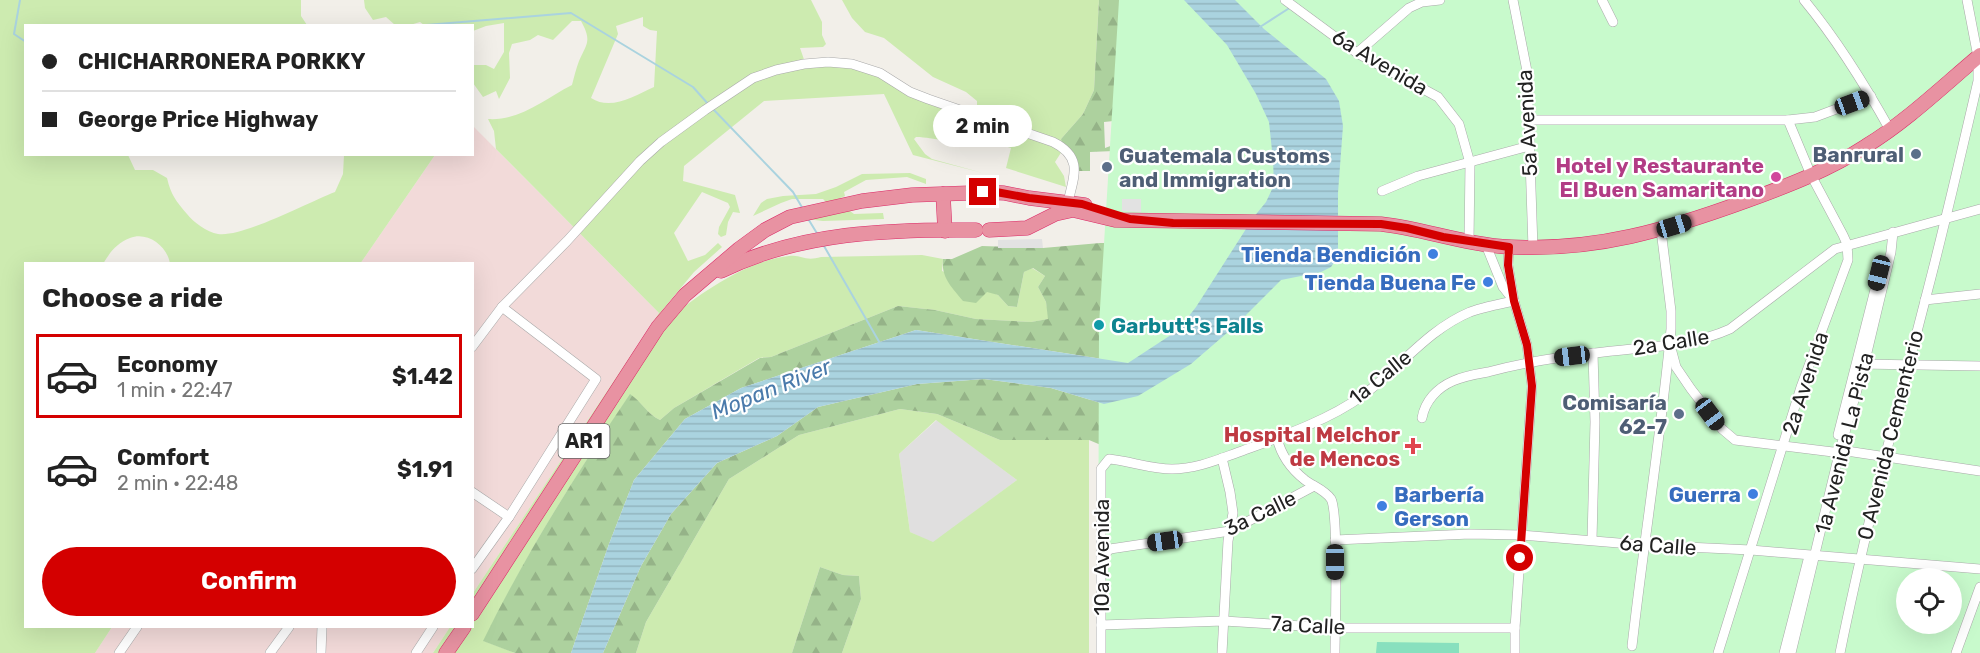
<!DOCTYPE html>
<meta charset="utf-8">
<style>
:root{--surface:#fff;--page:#f2f2f2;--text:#222;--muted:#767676;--line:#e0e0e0;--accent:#d40000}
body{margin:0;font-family:Rubik,sans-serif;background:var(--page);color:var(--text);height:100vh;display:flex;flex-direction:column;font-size:22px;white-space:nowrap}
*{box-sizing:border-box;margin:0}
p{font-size:20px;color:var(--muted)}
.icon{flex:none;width:33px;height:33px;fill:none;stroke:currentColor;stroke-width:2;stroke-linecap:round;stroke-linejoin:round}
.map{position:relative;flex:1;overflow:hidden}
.side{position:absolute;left:24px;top:262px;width:450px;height:366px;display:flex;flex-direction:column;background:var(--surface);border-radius:0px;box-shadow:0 6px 24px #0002}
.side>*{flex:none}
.banner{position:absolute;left:24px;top:24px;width:450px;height:132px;border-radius:0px;box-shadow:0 6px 24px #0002;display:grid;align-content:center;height:132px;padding:0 18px;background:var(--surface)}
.fabs{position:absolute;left:1896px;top:568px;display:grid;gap:12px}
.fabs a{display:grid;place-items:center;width:66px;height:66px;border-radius:50%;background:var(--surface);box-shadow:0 6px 24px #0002;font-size:30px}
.end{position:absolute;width:27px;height:27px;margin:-14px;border:8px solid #d40000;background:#fff;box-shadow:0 0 0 3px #fff}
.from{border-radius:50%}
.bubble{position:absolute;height:42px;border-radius:21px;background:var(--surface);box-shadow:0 6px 24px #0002;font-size:20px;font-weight:700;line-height:42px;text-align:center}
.car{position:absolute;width:18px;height:36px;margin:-18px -9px;border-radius:8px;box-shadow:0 0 4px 2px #0007;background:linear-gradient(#222 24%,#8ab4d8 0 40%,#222 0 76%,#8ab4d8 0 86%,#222 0)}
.banner b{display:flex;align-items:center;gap:21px;height:57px;font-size:22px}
.banner b+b{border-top:2px solid var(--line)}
.banner i{width:15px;height:15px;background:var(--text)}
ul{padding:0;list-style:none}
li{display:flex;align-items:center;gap:18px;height:84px;margin:0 12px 9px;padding:0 6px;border:3px solid transparent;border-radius:0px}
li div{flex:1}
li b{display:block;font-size:22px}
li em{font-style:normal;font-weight:700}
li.active{border-color:var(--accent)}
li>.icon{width:54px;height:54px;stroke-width:1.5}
h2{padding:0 18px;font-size:27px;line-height:72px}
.action{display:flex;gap:12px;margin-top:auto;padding:12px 18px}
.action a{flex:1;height:69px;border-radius:36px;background:var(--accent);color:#fff;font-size:24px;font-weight:700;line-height:69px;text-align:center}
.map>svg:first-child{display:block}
.residential{fill:#e0dfdf}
.commercial{fill:#f2dad9}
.grass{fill:#cdebb0;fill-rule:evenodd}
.forest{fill:url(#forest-firs);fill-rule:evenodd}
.park{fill:#c8facc;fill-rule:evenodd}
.pitch{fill:#88e0be}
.parking{fill:#e2e2e2}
.water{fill:url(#water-rules)}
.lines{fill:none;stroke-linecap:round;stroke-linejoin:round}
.stream{stroke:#aad3df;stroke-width:2}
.minor-casing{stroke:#a9a9a9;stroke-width:10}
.highway-casing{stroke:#dc2a67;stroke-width:15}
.minor{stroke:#fff;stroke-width:9}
.highway{stroke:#e892a2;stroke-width:14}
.route{stroke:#d40000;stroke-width:8}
.service-dot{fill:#5c6f8a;stroke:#fff;stroke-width:2}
.hotel-dot{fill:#d1479c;stroke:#fff;stroke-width:2}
.shop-dot{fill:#3f7fe0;stroke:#fff;stroke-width:2}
.culture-dot{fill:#0f9aa8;stroke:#fff;stroke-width:2}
.health-dot{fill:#e0444e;stroke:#fff;stroke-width:2}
.labels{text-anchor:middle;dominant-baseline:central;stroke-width:4.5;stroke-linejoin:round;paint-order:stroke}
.shield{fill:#fff;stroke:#646464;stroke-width:1.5}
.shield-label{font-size:20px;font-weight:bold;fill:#222}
.street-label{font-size:21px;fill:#222;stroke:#fff}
.service-label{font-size:21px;font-weight:bold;fill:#4e5e75;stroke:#fff;text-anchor:end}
.hotel-label{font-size:21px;font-weight:bold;fill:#b23c85;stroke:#fff;text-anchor:end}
.shop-label{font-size:21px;font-weight:bold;fill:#366cbe;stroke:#fff;text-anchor:end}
.culture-label{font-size:21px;font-weight:bold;fill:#0d838f;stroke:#fff;text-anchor:start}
.health-label{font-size:21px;font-weight:bold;fill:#be3a42;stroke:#fff;text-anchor:end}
.water-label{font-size:22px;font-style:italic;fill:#4a7aab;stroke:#fff}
</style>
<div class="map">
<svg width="1980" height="653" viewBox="0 0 1980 653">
<defs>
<pattern id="forest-firs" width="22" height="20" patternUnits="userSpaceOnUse" patternTransform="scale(1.5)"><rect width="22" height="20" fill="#add19e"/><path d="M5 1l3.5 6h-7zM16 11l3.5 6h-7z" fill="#95b388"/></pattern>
<pattern id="water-rules" width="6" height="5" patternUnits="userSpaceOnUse" patternTransform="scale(1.5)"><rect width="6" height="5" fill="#aad3df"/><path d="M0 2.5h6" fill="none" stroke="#92b5bf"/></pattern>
</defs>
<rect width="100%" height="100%" fill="#f2efe9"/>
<polygon class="residential" points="937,420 1017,480 933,543 910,532 899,454"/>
<g class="commercial">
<polygon points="473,126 659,313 473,593 472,264 360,264 435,155 472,154"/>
<polygon points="112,627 450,627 433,653 95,653"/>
</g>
<g class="grass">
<path d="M0,0H301V16L307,25L26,26V154L128,155L135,170H153L167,178C171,195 176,201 187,214C193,222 207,232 218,234C242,238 309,202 335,192L343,174L344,155H435L360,264H170C168,247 148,231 130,238C117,243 110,252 103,264H26V627H112L95,653H0Z"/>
<path d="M364,0H811L822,22V35L826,44L823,47L800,48L807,68L822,63L875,73L900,90L931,105L970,115L977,110V101L966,92L933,77L884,38L865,32L852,18L842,0H1099L1094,90L1083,114L1061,139L1064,148L1055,162L1064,176L1066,187L1006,168L1011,148L959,132L957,137C942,143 931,137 916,137L914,139L925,154L932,159L983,173L913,155L884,94L764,101L684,166L683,181L735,195L740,213L733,212L728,222L726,235L721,237L718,234L719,227L730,207L728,203L702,192L674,233L688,261L705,255L718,243L722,247L694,272L660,313L671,317C702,292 748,260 789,256C802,254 804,262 821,257L922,255L943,259L942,271L998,295L1008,306L1017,307L1024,272L1032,268L1045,276L1038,287L1046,302L1049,319L1031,322L976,319L935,310L898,306L771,357L759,358L674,408L660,420C647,414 642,402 630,395C576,474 525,555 484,641L515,653H433L450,627H472L473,593L659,313L496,149L494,131L488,119C521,121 544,99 572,85C574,77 576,69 579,61C587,43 592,41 581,21H572L553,40L538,35L530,40L512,44L509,53L510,78L499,99L496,91L483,97L473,83V65H486L494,69L504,52V23L486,26L473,31L472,26L424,25L420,22L410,25H395L386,17L373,20L365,8ZM643,17V26L650,30L657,31L654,87C634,96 611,111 591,98L618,34L616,26Z"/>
<polygon points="910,173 926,179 926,184 907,177 866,180 844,192 845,196 828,204 823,199 792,199 781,203 753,216 761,203 767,199 783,196 816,194 836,187 862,174"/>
<polygon points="844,211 850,211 854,214 883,213 884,219 823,221 806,219"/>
<path d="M900,409L937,414L1000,440H1089V653H842L861,599L859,576L843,575L820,567L792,653H636L646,622L729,479L799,435ZM936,420L1017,480L933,542L910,532L899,454Z"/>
</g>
<g class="forest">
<path d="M1099,0H1184L1227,45L1256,94L1269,122L1273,160L1274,185L1266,202L1253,218L1215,216L1241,197C1226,180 1217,178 1195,176L1194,168L1237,165L1236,130L1192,118L1185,119L1184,137L1166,136L1153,142H1145L1144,146H1132V143H1128L1126,147L1123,145L1114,151L1090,152V171H1077C1073,156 1062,149 1061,139L1083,114L1094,90ZM1123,120L1124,141L1105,148L1104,122Z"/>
<path d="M1100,243H1106L1128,363L916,330L741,388L685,419L634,480L609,544L571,653H515L483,641C525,555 576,474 630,394C642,402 647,414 660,420L674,408L760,358L771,357L898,306L935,310L976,319L1031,322L1048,319L1046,302L1038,287L1045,276L1033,268L1024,272L1017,307L1008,306L998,295L987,292L976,303L963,301C952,287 941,278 943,259H952L982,246L1043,248Z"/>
<polygon points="984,379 1051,388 1104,404 1127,456 1089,440 1000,440 937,414 900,409 799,435 729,479 646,622 636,653 603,653 641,566 671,514 717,463 777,436 818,407 917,384"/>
<polygon points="820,567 843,575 859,576 861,599 842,653 792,653"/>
</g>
<path class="park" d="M1119,0H1980V653H1098L1099,325ZM1906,579H1952V624H1906Z"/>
<polygon class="pitch" points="1377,642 1459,643 1459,653 1376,653"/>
<g class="parking">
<polygon points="1122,199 1141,199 1141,212 1122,211"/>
<polygon points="1042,239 1043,248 998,248 998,240"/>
</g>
<polygon class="water" points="1184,0 1235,0 1264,29 1326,79 1339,101 1343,126 1338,193 1338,257 1331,267 1321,272 1281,280 1235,326 1191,364 1138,396 1104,404 1051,388 984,379 917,384 818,407 777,436 717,463 671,514 641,566 603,653 571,653 609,544 634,480 685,419 741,388 916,330 1128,363 1177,331 1196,307 1253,218 1266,202 1274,185 1273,160 1269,122 1256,94 1227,45"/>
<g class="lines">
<g class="stream">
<polyline points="20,0 14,34 26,42"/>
<polyline points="414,26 571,13 693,87 709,105"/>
<polyline points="1260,27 1291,7"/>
<polyline points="713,109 793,192 803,209"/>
<polyline points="807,217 818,235"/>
<polyline points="824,246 881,345"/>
</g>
<g class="minor-casing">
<g id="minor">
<polyline points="1285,0 1357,53 1438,97 1459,124 1470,163 1469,242"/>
<polyline points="1513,0 1527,71 1533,248"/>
<polyline points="1602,0 1613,22"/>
<path d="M1804,0C1837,40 1865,85 1890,130"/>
<polyline points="1357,53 1409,8 1422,2 1440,0"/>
<polyline points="1530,120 1788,120 1815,117 1871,96"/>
<polyline points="1382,191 1418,176 1529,146"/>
<polyline points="1486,245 1503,287 1514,301"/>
<polyline points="1509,247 1508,265 1514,301 1527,345 1532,386 1515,628 1515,653"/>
<polyline points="1925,300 1980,294"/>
<path d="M472,347L502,307L567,241L640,161L661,142L705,110L753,78L776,70L804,64L828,62L852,64L880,73L910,92L928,99L1053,142C1085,158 1073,178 1067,206"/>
<polyline points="1672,352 1676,367 1691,389 1722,429 1735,440 1833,452 1840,450 1980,471"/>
<polyline points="1860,364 1980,366"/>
<path d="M1422,418C1425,401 1437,388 1453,381C1464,376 1476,374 1488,372C1536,359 1583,354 1632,349C1665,346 1699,343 1730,329L1835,249L1980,209"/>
<polyline points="1838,435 1882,262"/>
<path d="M1277,438C1281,455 1291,469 1305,480C1313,486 1325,490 1331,499C1339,513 1335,629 1335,653"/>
<polyline points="1222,458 1230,492 1233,513 1228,541 1222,653"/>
<polyline points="472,492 509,517"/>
<polyline points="1335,540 1470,534 1522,535 1643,545 1751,550 1980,569"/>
<polyline points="1592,540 1595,422 1593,353"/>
<polyline points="1101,558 1110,549 1230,531 1314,486"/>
<polyline points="472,569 509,517 596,379 502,307"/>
<polyline points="1101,625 1224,621 1335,628 1515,628"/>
<path d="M1632,646C1644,540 1661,435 1671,329V311L1661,230"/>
<polyline points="119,653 137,627"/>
<polyline points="270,653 289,627"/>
<polyline points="321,653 322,627"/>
<polyline points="416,653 433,627"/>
<path d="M1101,653V469L1109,459C1130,461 1151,469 1172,469C1197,469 1219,459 1242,451C1280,437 1329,420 1362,396C1399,369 1427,330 1470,312C1484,307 1499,304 1514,301"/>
<polyline points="1718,653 1801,387 1848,260 1847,244 1843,235 1811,175 1788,120"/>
<polyline points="1784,653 1809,556"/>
<polyline points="1791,653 1840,450 1864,365 1891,252 1893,232"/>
<path d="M1840,653C1865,530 1897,410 1928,289C1946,220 1962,150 1978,81V57L1967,0"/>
<polyline points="1956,653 1980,587"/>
</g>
</g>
<g class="highway-casing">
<g id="highway">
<polyline points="983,192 1004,193 1029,198 1085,205"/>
<polyline points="943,194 945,231"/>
<path d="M989,230L1027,228L1055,214L1073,210L1115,220L1381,224C1425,229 1466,245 1511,247C1597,251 1666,230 1746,201C1787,186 1829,170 1866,146C1907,121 1943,86 1980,55"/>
<path d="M721,271C800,232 890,229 976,230"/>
<polyline points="472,614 658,327 685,295 739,249 765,230 790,217 862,201 912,195 970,193"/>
<polyline points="446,653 464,627"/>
</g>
</g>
<use href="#minor" class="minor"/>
<use href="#highway" class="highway"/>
</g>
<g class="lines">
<polyline class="route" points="983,192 996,192 1029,198 1082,204 1130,219 1173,223 1381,224 1407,228 1443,237 1509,247 1508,265 1514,301 1527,345 1532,386 1520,558"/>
</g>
<g class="service-dot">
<circle cx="1916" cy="154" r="6"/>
<circle cx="1107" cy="167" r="6"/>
<circle cx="1679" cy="414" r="6"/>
</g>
<circle class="hotel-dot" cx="1776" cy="177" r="6"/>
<g class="shop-dot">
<circle cx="1433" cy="254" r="6"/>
<circle cx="1488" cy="282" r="6"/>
<circle cx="1753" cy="494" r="6"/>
<circle cx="1382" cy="506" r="6"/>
</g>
<circle class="culture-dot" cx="1099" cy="325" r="6"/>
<path class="health-dot" d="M1410 437h6v6h6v6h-6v6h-6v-6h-6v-6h6z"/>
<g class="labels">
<rect class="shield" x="558.5" y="424" width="51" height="34" rx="4.5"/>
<g class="shield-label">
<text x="584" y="441">AR1</text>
</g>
<g class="street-label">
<text transform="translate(1380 62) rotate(31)">6a Avenida</text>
<text transform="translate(1527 123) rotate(-93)">5a Avenida</text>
<text transform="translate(1671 342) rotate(-9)">2a Calle</text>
<text transform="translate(1380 377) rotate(-39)">1a Calle</text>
<text transform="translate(1805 383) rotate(-72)">2a Avenida</text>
<text transform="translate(1890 435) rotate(-76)">0 Avenida Cementerio</text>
<text transform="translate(1844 443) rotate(-76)">1a Avenida La Pista</text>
<text transform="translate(1260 513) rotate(-26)">3a Calle</text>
<text transform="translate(1658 545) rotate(4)">6a Calle</text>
<text transform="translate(1101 557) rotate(-90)">10a Avenida</text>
<text transform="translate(1308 625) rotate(3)">7a Calle</text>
</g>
<g class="service-label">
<text x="1904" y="154">Banrural</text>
<text x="1119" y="155" text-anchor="start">Guatemala Customs<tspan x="1119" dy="24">and Immigration</tspan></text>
<text x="1667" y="402">Comisaría<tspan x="1667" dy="24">62-7</tspan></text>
</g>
<g class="hotel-label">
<text x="1764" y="165">Hotel y Restaurante<tspan x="1764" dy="24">El Buen Samaritano</tspan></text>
</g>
<g class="shop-label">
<text x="1421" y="254">Tienda Bendición</text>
<text x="1476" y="282">Tienda Buena Fe</text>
<text x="1394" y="494" text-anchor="start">Barbería<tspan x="1394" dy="24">Gerson</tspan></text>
<text x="1741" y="494">Guerra</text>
</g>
<g class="culture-label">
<text x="1111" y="325">Garbutt's Falls</text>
</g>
<g class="health-label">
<text x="1400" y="434">Hospital Melchor<tspan x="1400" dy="24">de Mencos</tspan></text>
</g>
<g class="water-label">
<text transform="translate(771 389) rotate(-22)">Mopan River</text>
</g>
</g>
</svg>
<div class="fabs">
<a><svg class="icon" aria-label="locate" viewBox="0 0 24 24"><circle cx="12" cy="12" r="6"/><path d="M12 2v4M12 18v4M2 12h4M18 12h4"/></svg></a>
</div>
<i class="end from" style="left:1520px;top:558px"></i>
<i class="end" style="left:983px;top:192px"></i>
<div class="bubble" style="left:933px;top:105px;width:99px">2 min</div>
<i class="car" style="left:1852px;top:103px;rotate:70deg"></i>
<i class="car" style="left:1674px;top:226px;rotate:73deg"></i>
<i class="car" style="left:1879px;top:273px;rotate:194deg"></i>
<i class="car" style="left:1572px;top:356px;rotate:263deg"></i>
<i class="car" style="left:1710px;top:414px;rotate:143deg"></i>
<i class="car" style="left:1165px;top:541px;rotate:262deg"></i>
<i class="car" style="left:1335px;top:562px;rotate:180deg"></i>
<div class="banner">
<b><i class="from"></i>CHICHARRONERA PORKKY</b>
<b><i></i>George Price Highway</b>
</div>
<section class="side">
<h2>Choose a ride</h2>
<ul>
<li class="active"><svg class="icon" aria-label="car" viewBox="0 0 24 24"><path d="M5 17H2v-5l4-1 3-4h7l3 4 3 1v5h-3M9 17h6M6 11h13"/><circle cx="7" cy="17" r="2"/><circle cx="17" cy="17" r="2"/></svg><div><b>Economy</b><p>1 min · 22:47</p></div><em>$1.42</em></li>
<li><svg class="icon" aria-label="car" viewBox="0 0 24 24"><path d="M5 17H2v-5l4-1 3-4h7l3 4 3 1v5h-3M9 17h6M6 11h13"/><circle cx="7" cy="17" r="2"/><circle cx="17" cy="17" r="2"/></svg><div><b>Comfort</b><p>2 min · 22:48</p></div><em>$1.91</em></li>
</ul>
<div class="action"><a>Confirm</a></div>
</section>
</div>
